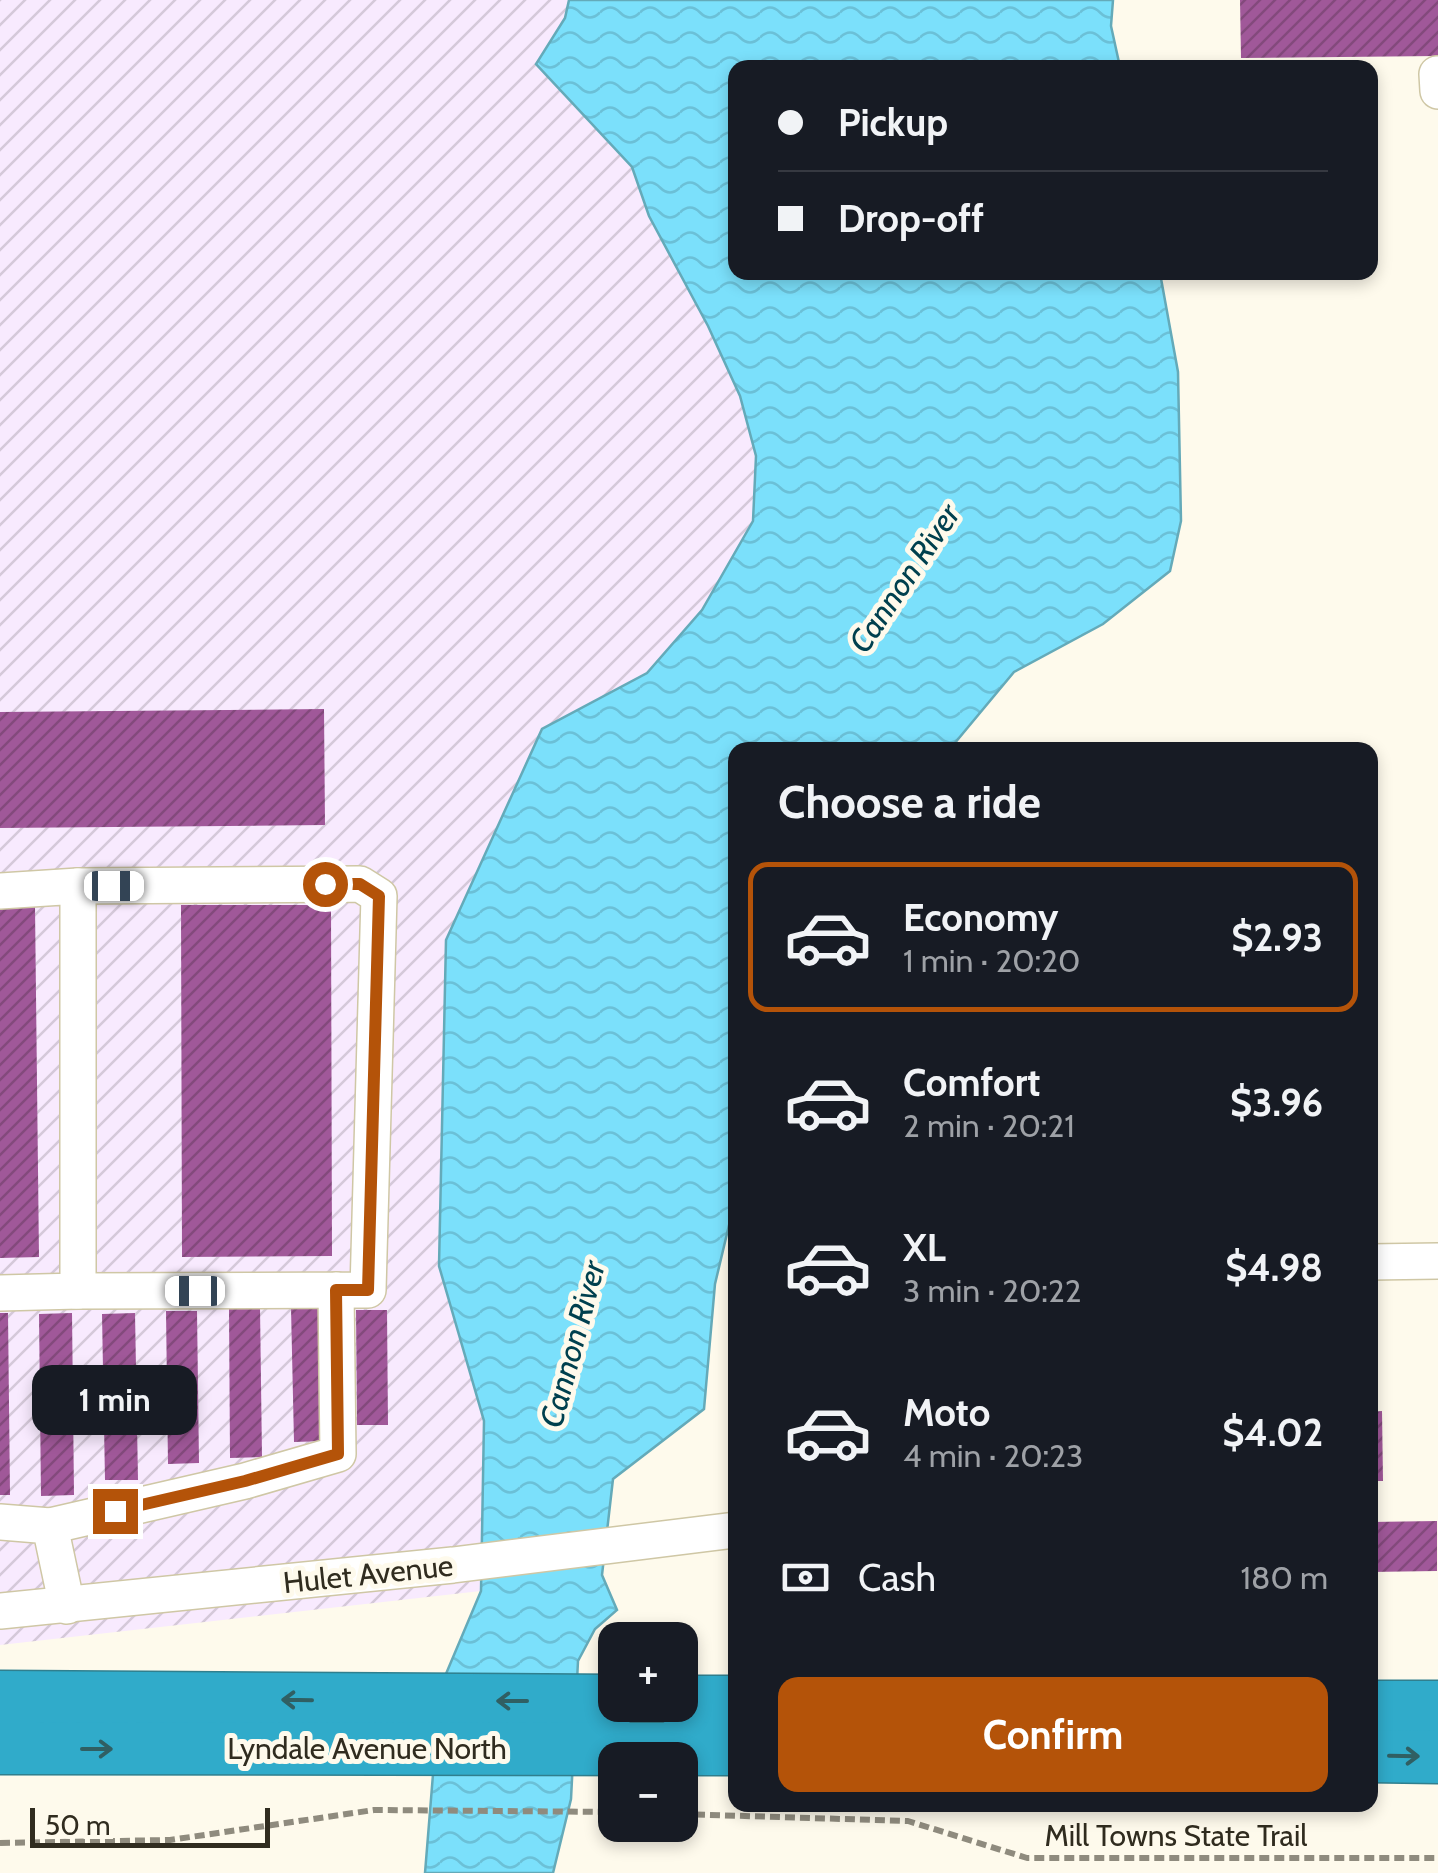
<!DOCTYPE html>
<meta charset="utf-8">
<style>
:root{--surface:#171b24;--page:#242831;--text:#f1f3f6;--muted:#9ea1a6;--line:#363941;--accent:#b45309}
body{margin:0;font-family:Cabin,sans-serif;background:var(--page);color:var(--text);height:100vh;display:flex;flex-direction:column;font-size:38px;white-space:nowrap}
*{box-sizing:border-box;margin:0}
p{font-size:32px;color:var(--muted)}
.icon{flex:none;width:55px;height:55px;fill:none;stroke:currentColor;stroke-width:2;stroke-linecap:round;stroke-linejoin:round}
.map{position:relative;flex:1;overflow:hidden}
.side{position:absolute;left:728px;top:742px;width:650px;height:1070px;display:flex;flex-direction:column;background:var(--surface);border-radius:20px;box-shadow:0 5px 15px #0003}
.side>*{flex:none}
.hud{position:absolute;left:728px;top:60px;width:650px;height:220px;border-radius:20px;box-shadow:0 5px 15px #0003;display:grid;align-content:center;height:220px;padding:0 50px;background:var(--surface)}
.buttons{position:absolute;left:598px;top:1622px;display:grid;gap:20px}
.buttons a{display:grid;place-items:center;width:100px;height:100px;border-radius:20px;background:var(--surface);box-shadow:0 5px 15px #0003;font-size:50px}
.scale{position:absolute;left:30px;bottom:25px;width:240px;box-sizing:border-box;padding-left:10px;border:5px solid #302c1f;border-top:0;font-size:28px;line-height:35px;white-space:nowrap;color:#302c1f;-webkit-text-stroke:8px #fefaec;paint-order:stroke}
.end{position:absolute;width:45px;height:45px;margin:-22px;border:12px solid #b45309;background:#fff;box-shadow:0 0 0 5px #fff}
.from{border-radius:50%}
.bubble{position:absolute;height:70px;border-radius:20px;background:var(--surface);box-shadow:0 5px 15px #0003;font-size:32px;font-weight:700;line-height:70px;text-align:center}
.car{position:absolute;width:30px;height:60px;margin:-30px -15px;border-radius:12px;box-shadow:0 0 8px 2px #0007;background:linear-gradient(#fff 24%,#345 0 40%,#fff 0 76%,#345 0 86%,#fff 0)}
.hud b{display:flex;align-items:center;gap:35px;height:95px;font-size:38px}
.hud b+b{border-top:2px solid var(--line)}
.hud i{width:25px;height:25px;background:var(--text)}
ul{padding:0;list-style:none}
li{display:flex;align-items:center;gap:30px;height:150px;margin:0 20px 15px;padding:0 30px;border:5px solid transparent;border-radius:20px}
li div{flex:1}
li b{display:block;font-size:38px}
li em{font-style:normal;font-weight:700}
li.on{border-color:var(--accent)}
li>.icon{width:90px;height:90px;stroke-width:1.5}
h2{padding:0 50px;font-size:45px;line-height:120px}
.pay{display:flex;align-items:center;gap:25px;height:110px;padding:0 50px;font-size:38px}
.pay p{margin-inline-start:auto}
.button{display:flex;gap:20px;margin-top:auto;padding:20px 50px}
.button a{flex:1;height:115px;border-radius:20px;background:var(--accent);color:#fff;font-size:40px;font-weight:700;line-height:115px;text-align:center}
.map>svg:first-child{display:block}
.industrial{fill:url(#industrial-furrows)}
.water{fill:url(#water-waves);stroke:#64aab9;stroke-width:2.5}
.building{fill:url(#building-hatch)}
.lines{fill:none;stroke-linecap:round;stroke-linejoin:round}
.minor-casing{stroke:#cfc7a5;stroke-width:38}
.highway-casing{stroke:#307f8e;stroke-width:55}
.path{stroke:#8f8b7e;stroke-width:6;stroke-dasharray:10 5;stroke-linecap:butt}
.minor{stroke:#fff;stroke-width:35}
.highway{stroke:#30abca;stroke-width:52}
.oneway{stroke:#305f63}
.route{stroke:#b45309;stroke-width:12}
.labels{text-anchor:middle;dominant-baseline:central;stroke-width:10;stroke-linejoin:round;paint-order:stroke}
.street-label{font-size:30px;fill:#302c1f;stroke:#fefaec}
.water-label{font-size:32px;font-style:italic;fill:#00404e;stroke:#fefaec}
</style>
<div class="map">
<svg width="1438" height="1873" viewBox="0 0 1438 1873">
<defs>
<pattern id="industrial-furrows" width="10" height="10" patternUnits="userSpaceOnUse" patternTransform="scale(2.5)"><rect width="10" height="10" fill="#f8eafe"/><path d="M-1 1l2-2M0 10L10 0M9 11l2-2" fill="none" stroke="#d5c9d9"/></pattern>
<pattern id="water-waves" width="16" height="10" patternUnits="userSpaceOnUse" patternTransform="scale(2.5)"><rect width="16" height="10" fill="#7be0fb"/><path d="M0 5q4-4 8 0t8 0" fill="none" stroke="#6bc0d7"/></pattern>
<pattern id="building-hatch" width="6" height="6" patternUnits="userSpaceOnUse" patternTransform="scale(2.5)"><rect width="6" height="6" fill="#a05899"/><path d="M-1 1l2-2M0 6l6-6M5 7l2-2" fill="none" stroke="#83497c"/></pattern>
</defs>
<rect width="100%" height="100%" fill="#fefaec"/>
<polygon class="industrial" points="0,0 789,0 735,68 735,272 891,272 595,1105 481,1591 0,1645"/>
<polygon class="water" points="569,0 1113,0 1111,26 1120,67 735,68 735,272 1160,273 1178,372 1181,521 1170,571 1103,624 1014,672 949,750 735,750 735,1200 715,1284 704,1409 613,1479 602,1575 617,1610 595,1629 578,1661 571,1799 553,1873 425,1873 440,1688 481,1591 484,1421 439,1266 446,940 542,729 647,673 702,610 753,521 756,456 740,396 708,326 649,216 632,167 536,64 565,18"/>
<g class="building">
<polygon points="1240,0 1438,0 1438,56 1241,58"/>
<polygon points="324,709 325,825 0,828 0,712"/>
<polygon points="181,905 331,905 332,1256 182,1257"/>
<polygon points="0,907 35,907 39,1257 0,1258"/>
<polygon points="260,1308 262,1457 230,1458 229,1309"/>
<polygon points="291,1308 324,1308 326,1441 294,1442"/>
<polygon points="356,1310 387,1310 388,1425 357,1425"/>
<polygon points="166,1311 197,1311 199,1463 168,1464"/>
<polygon points="0,1313 8,1313 10,1495 0,1495"/>
<polygon points="72,1313 74,1495 41,1496 39,1314"/>
<polygon points="135,1313 138,1480 105,1480 102,1314"/>
<polygon points="1382,1411 1383,1481 1370,1481 1370,1412"/>
<polygon points="1437,1521 1437,1571 1370,1572 1370,1522"/>
</g>
<g class="lines">
<g class="minor-casing">
<g id="minor">
<polyline points="1437,74 1438,91"/>
<polyline points="0,891 78,886 78,1291 0,1293"/>
<polyline points="1370,1262 1438,1261"/>
<polyline points="76,1291 368,1290 379,896 360,884 78,886"/>
<polyline points="0,1522 50,1526 67,1606"/>
<polyline points="50,1526 245,1481 338,1454 336,1290"/>
<polyline points="0,1611 453,1565 735,1530"/>
</g>
</g>
<g class="highway-casing">
<g id="highway">
<polyline points="0,1697 615,1701"/>
<polyline points="680,1702 735,1702"/>
<polyline points="1370,1707 1438,1707"/>
<polyline points="0,1748 735,1749"/>
<polyline points="1370,1756 1438,1757"/>
</g>
</g>
<g class="path">
<polyline points="680,1814 908,1821 1027,1858 1438,1858"/>
<polyline points="0,1843 170,1840 374,1810 615,1812"/>
</g>
<use href="#minor" class="minor"/>
<use href="#highway" class="highway"/>
</g>
<defs><path id="oneway-shaft" d="M-6 0H5M1.5-3L5.5 0L1.5 3" fill="none" stroke-width="1.6" stroke-linecap="round" stroke-linejoin="round" transform="scale(2.5)"/></defs>
<g class="oneway">
<use href="#oneway-shaft" transform="translate(297 1700) rotate(-179)"/>
<use href="#oneway-shaft" transform="translate(512 1701) rotate(-180)"/>
<use href="#oneway-shaft" transform="translate(97 1749)"/>
<use href="#oneway-shaft" transform="translate(1404 1756) rotate(1)"/>
</g>
<g class="lines">
<polyline class="route" points="115,1511 245,1481 338,1454 336,1290 368,1290 379,896 360,884 325,884"/>
</g>
<g class="labels">
<g class="street-label">
<text transform="translate(368 1574) rotate(-6)">Hulet Avenue</text>
<text x="367" y="1748">Lyndale Avenue North</text>
<text x="1176" y="1835">Mill Towns State Trail</text>
</g>
<g class="water-label">
<text transform="translate(904 578) rotate(-56)">Cannon River</text>
<text transform="translate(572 1344) rotate(-75)">Cannon River</text>
</g>
</g>
</svg>
<div class="buttons">
<a>+</a>
<a>−</a>
</div>
<div class="scale">50 m</div>
<i class="end from" style="left:325px;top:884px"></i>
<i class="end" style="left:115px;top:1511px"></i>
<div class="bubble" style="left:32px;top:1365px;width:165px">1 min</div>
<i class="car" style="left:114px;top:886px;rotate:90deg"></i>
<i class="car" style="left:195px;top:1291px;rotate:270deg"></i>
<div class="hud">
<b><i class="from"></i>Pickup</b>
<b><i></i>Drop-off</b>
</div>
<section class="side">
<h2>Choose a ride</h2>
<ul>
<li class="on"><svg class="icon" aria-label="car" viewBox="0 0 24 24"><path d="M5 17H2v-5l4-1 3-4h7l3 4 3 1v5h-3M9 17h6M6 11h13"/><circle cx="7" cy="17" r="2"/><circle cx="17" cy="17" r="2"/></svg><div><b>Economy</b><p>1 min · 20:20</p></div><em>$2.93</em></li>
<li><svg class="icon" aria-label="car" viewBox="0 0 24 24"><path d="M5 17H2v-5l4-1 3-4h7l3 4 3 1v5h-3M9 17h6M6 11h13"/><circle cx="7" cy="17" r="2"/><circle cx="17" cy="17" r="2"/></svg><div><b>Comfort</b><p>2 min · 20:21</p></div><em>$3.96</em></li>
<li><svg class="icon" aria-label="car" viewBox="0 0 24 24"><path d="M5 17H2v-5l4-1 3-4h7l3 4 3 1v5h-3M9 17h6M6 11h13"/><circle cx="7" cy="17" r="2"/><circle cx="17" cy="17" r="2"/></svg><div><b>XL</b><p>3 min · 20:22</p></div><em>$4.98</em></li>
<li><svg class="icon" aria-label="car" viewBox="0 0 24 24"><path d="M5 17H2v-5l4-1 3-4h7l3 4 3 1v5h-3M9 17h6M6 11h13"/><circle cx="7" cy="17" r="2"/><circle cx="17" cy="17" r="2"/></svg><div><b>Moto</b><p>4 min · 20:23</p></div><em>$4.02</em></li>
</ul>
<div class="pay"><svg class="icon" aria-label="cash" viewBox="0 0 24 24"><path d="M3 7h18v10H3z"/><circle cx="12" cy="12" r="2"/></svg>Cash<p>180 m</p></div>
<div class="button"><a>Confirm</a></div>
</section>
</div>
